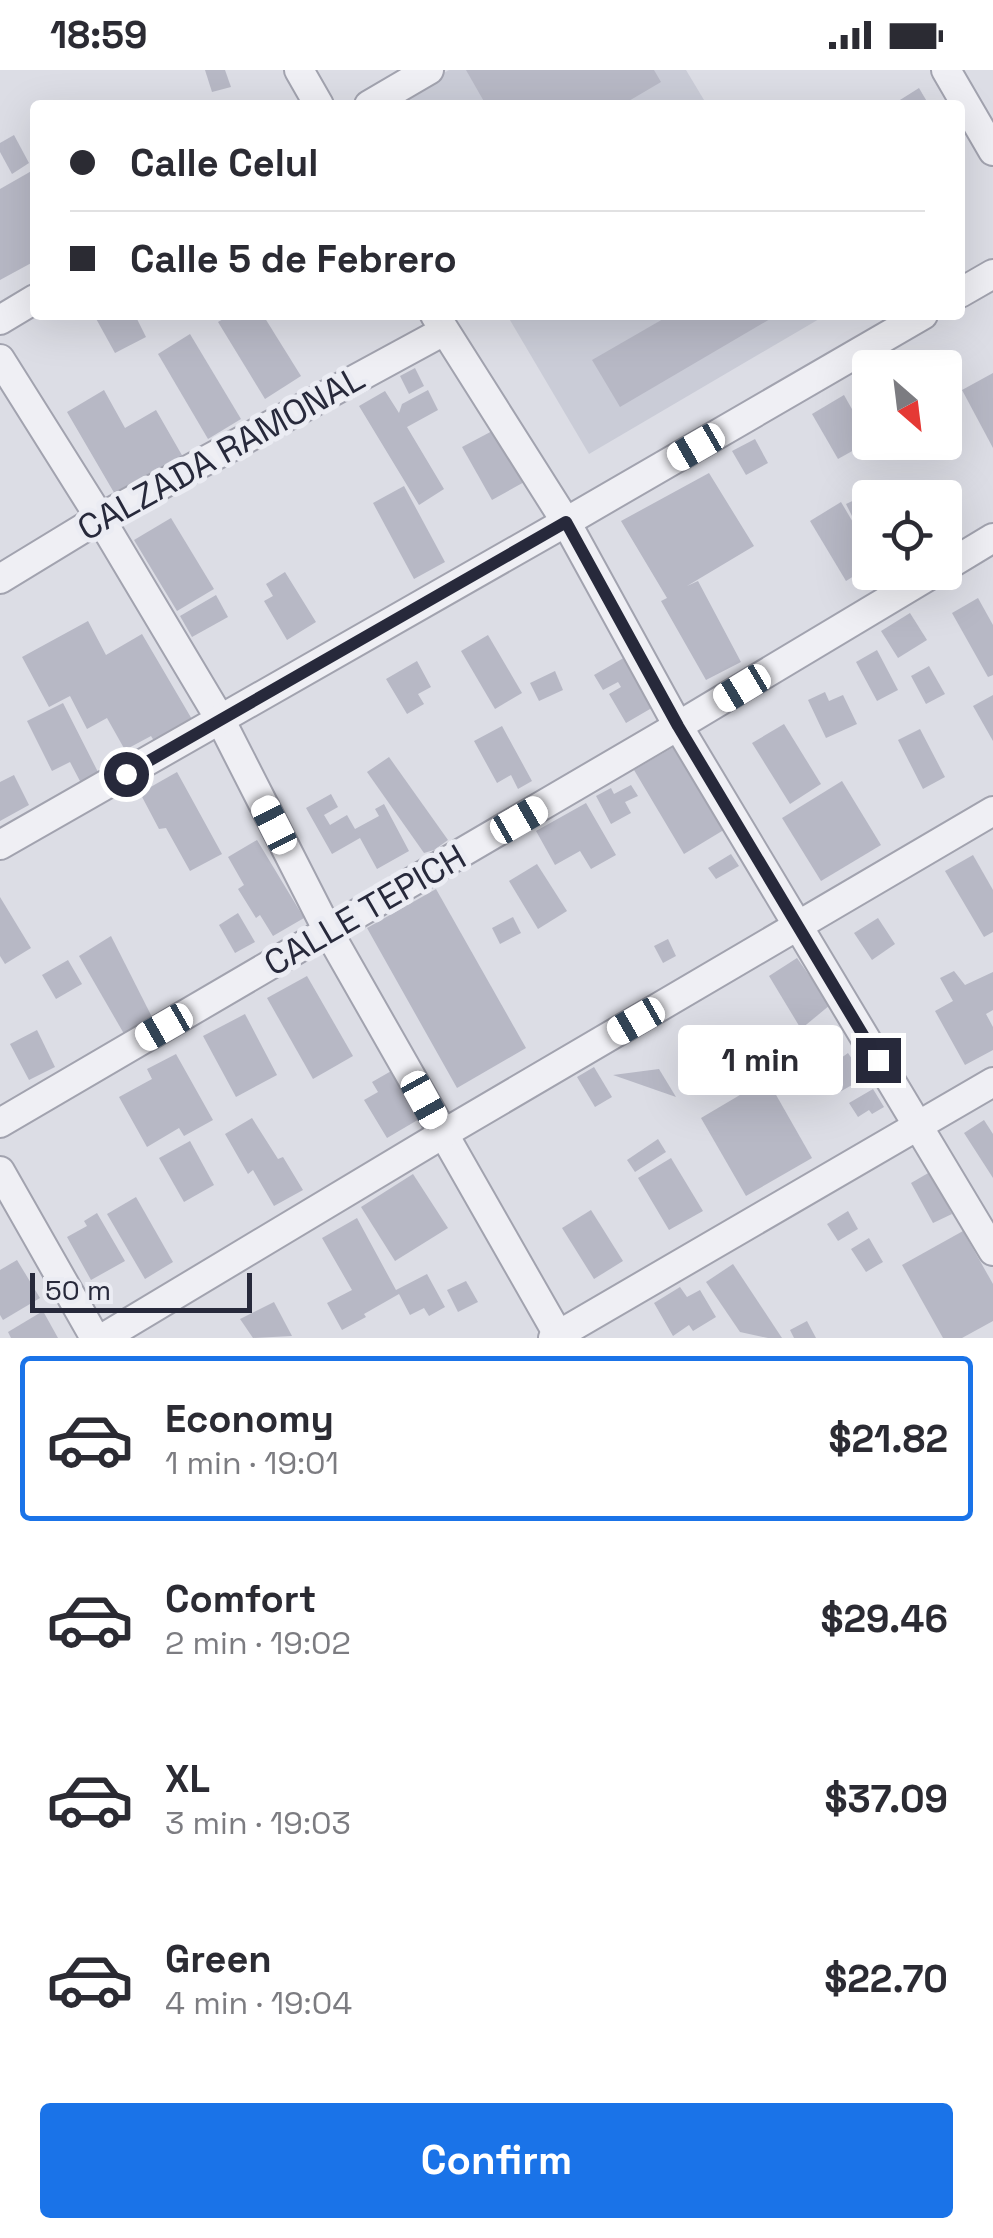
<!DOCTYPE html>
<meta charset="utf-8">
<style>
:root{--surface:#fff;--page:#f7f7f7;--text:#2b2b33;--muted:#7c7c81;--line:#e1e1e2;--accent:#1a73e8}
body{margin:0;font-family:"Space Grotesk",sans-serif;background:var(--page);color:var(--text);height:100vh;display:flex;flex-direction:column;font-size:38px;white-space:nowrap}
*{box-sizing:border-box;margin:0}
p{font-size:32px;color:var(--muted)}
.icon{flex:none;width:55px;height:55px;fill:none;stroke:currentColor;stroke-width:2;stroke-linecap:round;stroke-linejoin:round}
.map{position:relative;height:1268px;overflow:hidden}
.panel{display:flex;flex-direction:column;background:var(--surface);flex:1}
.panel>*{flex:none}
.guide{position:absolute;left:30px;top:30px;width:935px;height:220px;border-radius:10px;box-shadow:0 10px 40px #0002;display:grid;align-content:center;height:220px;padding:0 40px;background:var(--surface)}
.needle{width:65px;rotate:152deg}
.buttons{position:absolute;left:852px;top:280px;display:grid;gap:20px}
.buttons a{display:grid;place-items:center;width:110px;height:110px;border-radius:10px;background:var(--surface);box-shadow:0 10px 40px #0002;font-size:50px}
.scale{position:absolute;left:30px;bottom:25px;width:222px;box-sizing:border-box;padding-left:10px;border:5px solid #27293b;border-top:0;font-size:28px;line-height:35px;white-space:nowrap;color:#27293b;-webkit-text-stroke:8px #ebecf3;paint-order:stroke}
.end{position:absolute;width:45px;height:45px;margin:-22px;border:12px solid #27293b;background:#fff;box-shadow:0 0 0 5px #fff}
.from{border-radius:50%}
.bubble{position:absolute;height:70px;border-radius:10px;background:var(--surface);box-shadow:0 10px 40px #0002;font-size:32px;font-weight:700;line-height:70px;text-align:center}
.car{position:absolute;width:30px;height:60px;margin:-30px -15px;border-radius:12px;box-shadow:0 0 8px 2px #0007;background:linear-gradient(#fff 24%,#345 0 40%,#fff 0 76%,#345 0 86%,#fff 0)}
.guide b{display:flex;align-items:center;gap:35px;height:95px;font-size:38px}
.guide b+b{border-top:2px solid var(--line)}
.guide i{width:25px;height:25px;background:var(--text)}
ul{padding:18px 0 0;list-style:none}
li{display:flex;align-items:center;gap:30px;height:165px;margin:0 20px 15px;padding:0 20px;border:5px solid transparent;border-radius:10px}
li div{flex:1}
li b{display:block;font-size:38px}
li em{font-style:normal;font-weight:700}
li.on{border-color:var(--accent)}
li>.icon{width:90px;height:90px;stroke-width:1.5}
.action{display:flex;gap:20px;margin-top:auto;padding:20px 40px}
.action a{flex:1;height:115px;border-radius:10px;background:var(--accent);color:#fff;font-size:40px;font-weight:700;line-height:115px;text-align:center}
.status{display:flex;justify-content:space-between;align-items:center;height:70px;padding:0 50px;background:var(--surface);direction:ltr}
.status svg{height:28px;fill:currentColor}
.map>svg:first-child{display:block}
.built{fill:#caccd7}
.building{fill:#b7b8c5}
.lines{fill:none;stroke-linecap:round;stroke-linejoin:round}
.street-casing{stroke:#a2a3af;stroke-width:32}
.street{stroke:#efeff4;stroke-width:28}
.route{stroke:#27293b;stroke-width:12}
.labels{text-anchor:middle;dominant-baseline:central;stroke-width:10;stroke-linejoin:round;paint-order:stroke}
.street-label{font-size:35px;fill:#27293b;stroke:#ebecf3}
</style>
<div class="status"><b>18:59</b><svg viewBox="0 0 49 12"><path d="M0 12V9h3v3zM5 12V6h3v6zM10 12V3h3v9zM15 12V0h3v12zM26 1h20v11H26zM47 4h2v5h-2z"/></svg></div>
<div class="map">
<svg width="993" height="1268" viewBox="0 0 993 1268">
<rect width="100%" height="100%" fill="#dcdde5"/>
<g class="built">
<polygon points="449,0 686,0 707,35 389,35"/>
<polygon points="507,245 826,245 589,384"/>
</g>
<g class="building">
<polygon points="205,0 225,0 231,17 212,22"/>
<polygon points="466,0 654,0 661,12 622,35 486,35"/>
<polygon points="919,18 929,35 892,35"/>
<polygon points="14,65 29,93 12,104 0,82 0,73"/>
<polygon points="35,99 35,191 0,210 0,119"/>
<polygon points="94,245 135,245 146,267 115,283"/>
<polygon points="230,245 263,245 301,306 265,329 218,252"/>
<polygon points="670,245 777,245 620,337 592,290"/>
<polygon points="190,264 241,349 208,369 158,284"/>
<polygon points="415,298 424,316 409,324 400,306"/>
<polygon points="993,303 993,378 962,320"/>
<polygon points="104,320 125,358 156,340 183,387 116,426 67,342"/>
<polygon points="428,320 438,340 407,357 444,419 419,435 359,336 385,321 399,343 402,334"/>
<polygon points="844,325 870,371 838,389 812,344"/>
<polygon points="496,359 526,411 492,430 462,377"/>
<polygon points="755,369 768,393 746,405 732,381"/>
<polygon points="888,372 926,372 898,389"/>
<polygon points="709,403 754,476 687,516 698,511 741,592 706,610 661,531 667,528 621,451"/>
<polygon points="404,416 445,492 414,509 373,433"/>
<polygon points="867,424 870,431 870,452 858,458 846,434"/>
<polygon points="841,432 870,481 870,496 846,511 810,451"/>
<polygon points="171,448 214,519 177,541 134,470"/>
<polygon points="285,502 316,552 287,570 264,531 273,526 266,514"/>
<polygon points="216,525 228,547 192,567 180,546"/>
<polygon points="978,528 993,555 993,605 988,607 952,543"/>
<polygon points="910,543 927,570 898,588 881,561"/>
<polygon points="88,551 106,585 142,564 193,651 156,674 151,666 125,680 107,648 87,659 70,626 49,637 22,587"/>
<polygon points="488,565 522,623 495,639 461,581"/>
<polygon points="877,580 898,620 877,631 856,592"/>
<polygon points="634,582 662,632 626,653 609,624 621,617 618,612 603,620 594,605"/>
<polygon points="417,591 431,617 418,624 424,634 407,644 386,609"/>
<polygon points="929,596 945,624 926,634 911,606"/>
<polygon points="555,601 563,620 539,631 530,613"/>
<polygon points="825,622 829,631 843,625 857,654 826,668 808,630"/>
<polygon points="993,625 993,671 973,636"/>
<polygon points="63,633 99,704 81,713 70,692 52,701 27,651"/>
<polygon points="784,654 821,714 790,734 752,673"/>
<polygon points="502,656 532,711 518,719 511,705 497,713 474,671"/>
<polygon points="920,659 945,707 923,719 898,670"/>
<polygon points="677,675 727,758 684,784 634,700"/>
<polygon points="389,687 448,770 434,780 424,783 367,702"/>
<polygon points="177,702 222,784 190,801 166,758 159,759 140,723"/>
<polygon points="14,705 29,735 0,751 0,712"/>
<polygon points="842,711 881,775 821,811 782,748"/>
<polygon points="631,715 638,726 625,732 631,743 611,754 596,726 611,718 614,724"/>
<polygon points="331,724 338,737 324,745 330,755 347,745 355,759 379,746 375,739 384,734 409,781 377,799 360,768 332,784 306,738"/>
<polygon points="586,733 616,785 591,799 580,781 555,795 536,761"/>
<polygon points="257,770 304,848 273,866 260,845 256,848 238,819 244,815 228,787"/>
<polygon points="731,784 739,796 716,809 708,798"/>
<polygon points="973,785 993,820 993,862 984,867 945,801"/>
<polygon points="537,794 567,841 538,859 509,811"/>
<polygon points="436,819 526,978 457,1018 367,858"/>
<polygon points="0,827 31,878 5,894 0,886"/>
<polygon points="238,843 255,872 235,883 219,855"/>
<polygon points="513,847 521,863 500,874 492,858"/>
<polygon points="878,848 895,874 872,890 854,863"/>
<polygon points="111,866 155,953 127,969 79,886"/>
<polygon points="668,869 676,886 663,893 654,876"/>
<polygon points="797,888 830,935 801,959 769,906"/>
<polygon points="68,890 82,914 56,929 42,905"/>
<polygon points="954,901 965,915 993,902 993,940 986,944 993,957 993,980 965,995 935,941 953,931 940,908"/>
<polygon points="307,906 353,986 313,1009 267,928"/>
<polygon points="245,944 277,1005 236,1027 203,966"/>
<polygon points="37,960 55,997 29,1010 10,974"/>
<polygon points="848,983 852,989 860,985 871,1004 838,1023 831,1012 842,1006 834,993"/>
<polygon points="176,984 213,1050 184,1066 179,1058 147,1077 119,1027 152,1009 147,999"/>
<polygon points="594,997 612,1027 595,1037 577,1007"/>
<polygon points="659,999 676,1027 613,1005"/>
<polygon points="393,1000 421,1048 387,1068 364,1030 378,1022 372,1012"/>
<polygon points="767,1009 812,1088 746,1126 701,1048"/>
<polygon points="873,1019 884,1037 872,1044 869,1040 858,1047 849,1033"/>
<polygon points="252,1048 278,1089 283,1087 303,1120 274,1136 253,1100 248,1104 225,1064"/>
<polygon points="984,1050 993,1064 993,1108 964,1063"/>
<polygon points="658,1069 666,1082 635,1102 627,1090"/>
<polygon points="190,1071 214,1115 184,1132 159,1088"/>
<polygon points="671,1088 703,1141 669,1160 638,1108"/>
<polygon points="930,1102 952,1144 933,1153 911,1113"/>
<polygon points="413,1104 448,1158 395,1191 361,1137"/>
<polygon points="136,1127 173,1192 145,1209 107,1144"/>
<polygon points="591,1140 623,1191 594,1209 562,1158"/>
<polygon points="848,1141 858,1159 838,1171 827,1154"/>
<polygon points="97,1143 125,1191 91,1210 67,1167 87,1156 84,1151"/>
<polygon points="357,1148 396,1220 427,1204 445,1237 429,1246 424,1238 410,1245 399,1224 364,1244 366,1247 342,1260 327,1233 352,1220 322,1168"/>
<polygon points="963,1161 993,1214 993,1251 962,1268 943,1268 902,1195"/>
<polygon points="869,1168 883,1192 866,1202 851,1179"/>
<polygon points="17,1190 40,1228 3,1250 0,1245 0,1200"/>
<polygon points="733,1194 782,1268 768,1268 740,1262 706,1212"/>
<polygon points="466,1211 478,1232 458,1242 447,1220"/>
<polygon points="680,1217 687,1227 700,1220 716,1247 693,1261 689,1255 673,1266 654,1233"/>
<polygon points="274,1232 292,1266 253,1268 240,1249"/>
<polygon points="43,1241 58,1268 11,1268 8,1262"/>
<polygon points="807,1251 816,1268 794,1268 790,1260"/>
</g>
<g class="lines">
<g class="street-casing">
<g id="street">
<polyline points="299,0 319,35"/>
<polyline points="946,0 993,81"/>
<polyline points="369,35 429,0"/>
<polyline points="960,223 993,204"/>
<polyline points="435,245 566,452 678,656 993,1181"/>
<polyline points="0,250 35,229"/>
<polyline points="0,289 100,448 220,649 328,861 560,1268"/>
<polyline points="945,497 993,468"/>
<polyline points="0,509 100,448 444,261"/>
<polyline points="0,775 566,452 923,245"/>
<polyline points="0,1053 678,656 935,502"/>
<polyline points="0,1101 95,1268"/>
<polyline points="103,1268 443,1064 993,741"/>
<polyline points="553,1268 993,1012"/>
</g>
</g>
<use href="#street" class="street"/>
</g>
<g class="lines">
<polyline class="route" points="126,704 566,452 678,656 878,990"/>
</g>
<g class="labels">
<g class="street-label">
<text transform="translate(221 383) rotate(-29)">CALZADA RAMONAL</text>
<text transform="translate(365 840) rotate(-30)">CALLE TEPICH</text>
</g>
</g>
</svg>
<div class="buttons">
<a><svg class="needle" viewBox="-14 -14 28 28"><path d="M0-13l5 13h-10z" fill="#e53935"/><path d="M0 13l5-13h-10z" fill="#7c7c81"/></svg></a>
<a><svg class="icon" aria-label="locate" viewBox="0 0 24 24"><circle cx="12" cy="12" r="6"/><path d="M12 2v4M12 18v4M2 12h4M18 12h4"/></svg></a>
</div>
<div class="scale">50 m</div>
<i class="end from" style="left:126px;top:704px"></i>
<i class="end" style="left:878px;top:990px"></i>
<div class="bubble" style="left:678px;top:955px;width:165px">1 min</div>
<i class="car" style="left:696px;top:377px;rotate:240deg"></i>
<i class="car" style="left:742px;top:618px;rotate:239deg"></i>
<i class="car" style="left:519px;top:750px;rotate:60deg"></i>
<i class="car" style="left:274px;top:755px;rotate:333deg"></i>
<i class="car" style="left:636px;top:951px;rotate:240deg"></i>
<i class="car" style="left:164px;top:957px;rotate:240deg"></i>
<i class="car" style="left:424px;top:1030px;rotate:151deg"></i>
<div class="guide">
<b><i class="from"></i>Calle Celul</b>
<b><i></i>Calle 5 de Febrero</b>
</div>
</div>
<section class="panel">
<ul>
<li class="on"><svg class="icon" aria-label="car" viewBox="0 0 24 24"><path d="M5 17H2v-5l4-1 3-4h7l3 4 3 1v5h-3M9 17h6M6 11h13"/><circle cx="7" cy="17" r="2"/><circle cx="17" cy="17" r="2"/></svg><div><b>Economy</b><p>1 min · 19:01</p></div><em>$21.82</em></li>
<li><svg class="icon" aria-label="car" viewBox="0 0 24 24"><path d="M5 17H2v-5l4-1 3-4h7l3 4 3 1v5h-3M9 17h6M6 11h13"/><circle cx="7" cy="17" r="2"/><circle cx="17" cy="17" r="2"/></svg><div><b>Comfort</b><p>2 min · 19:02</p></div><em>$29.46</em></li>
<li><svg class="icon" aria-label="car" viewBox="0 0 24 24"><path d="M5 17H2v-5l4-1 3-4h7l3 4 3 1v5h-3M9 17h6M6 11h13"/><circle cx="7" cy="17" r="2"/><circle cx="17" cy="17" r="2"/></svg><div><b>XL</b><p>3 min · 19:03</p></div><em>$37.09</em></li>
<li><svg class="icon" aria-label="car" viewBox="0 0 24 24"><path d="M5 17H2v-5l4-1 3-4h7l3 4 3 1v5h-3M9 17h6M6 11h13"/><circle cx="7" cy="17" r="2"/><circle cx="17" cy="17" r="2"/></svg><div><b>Green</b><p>4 min · 19:04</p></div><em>$22.70</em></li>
</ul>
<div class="action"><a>Confirm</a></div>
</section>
